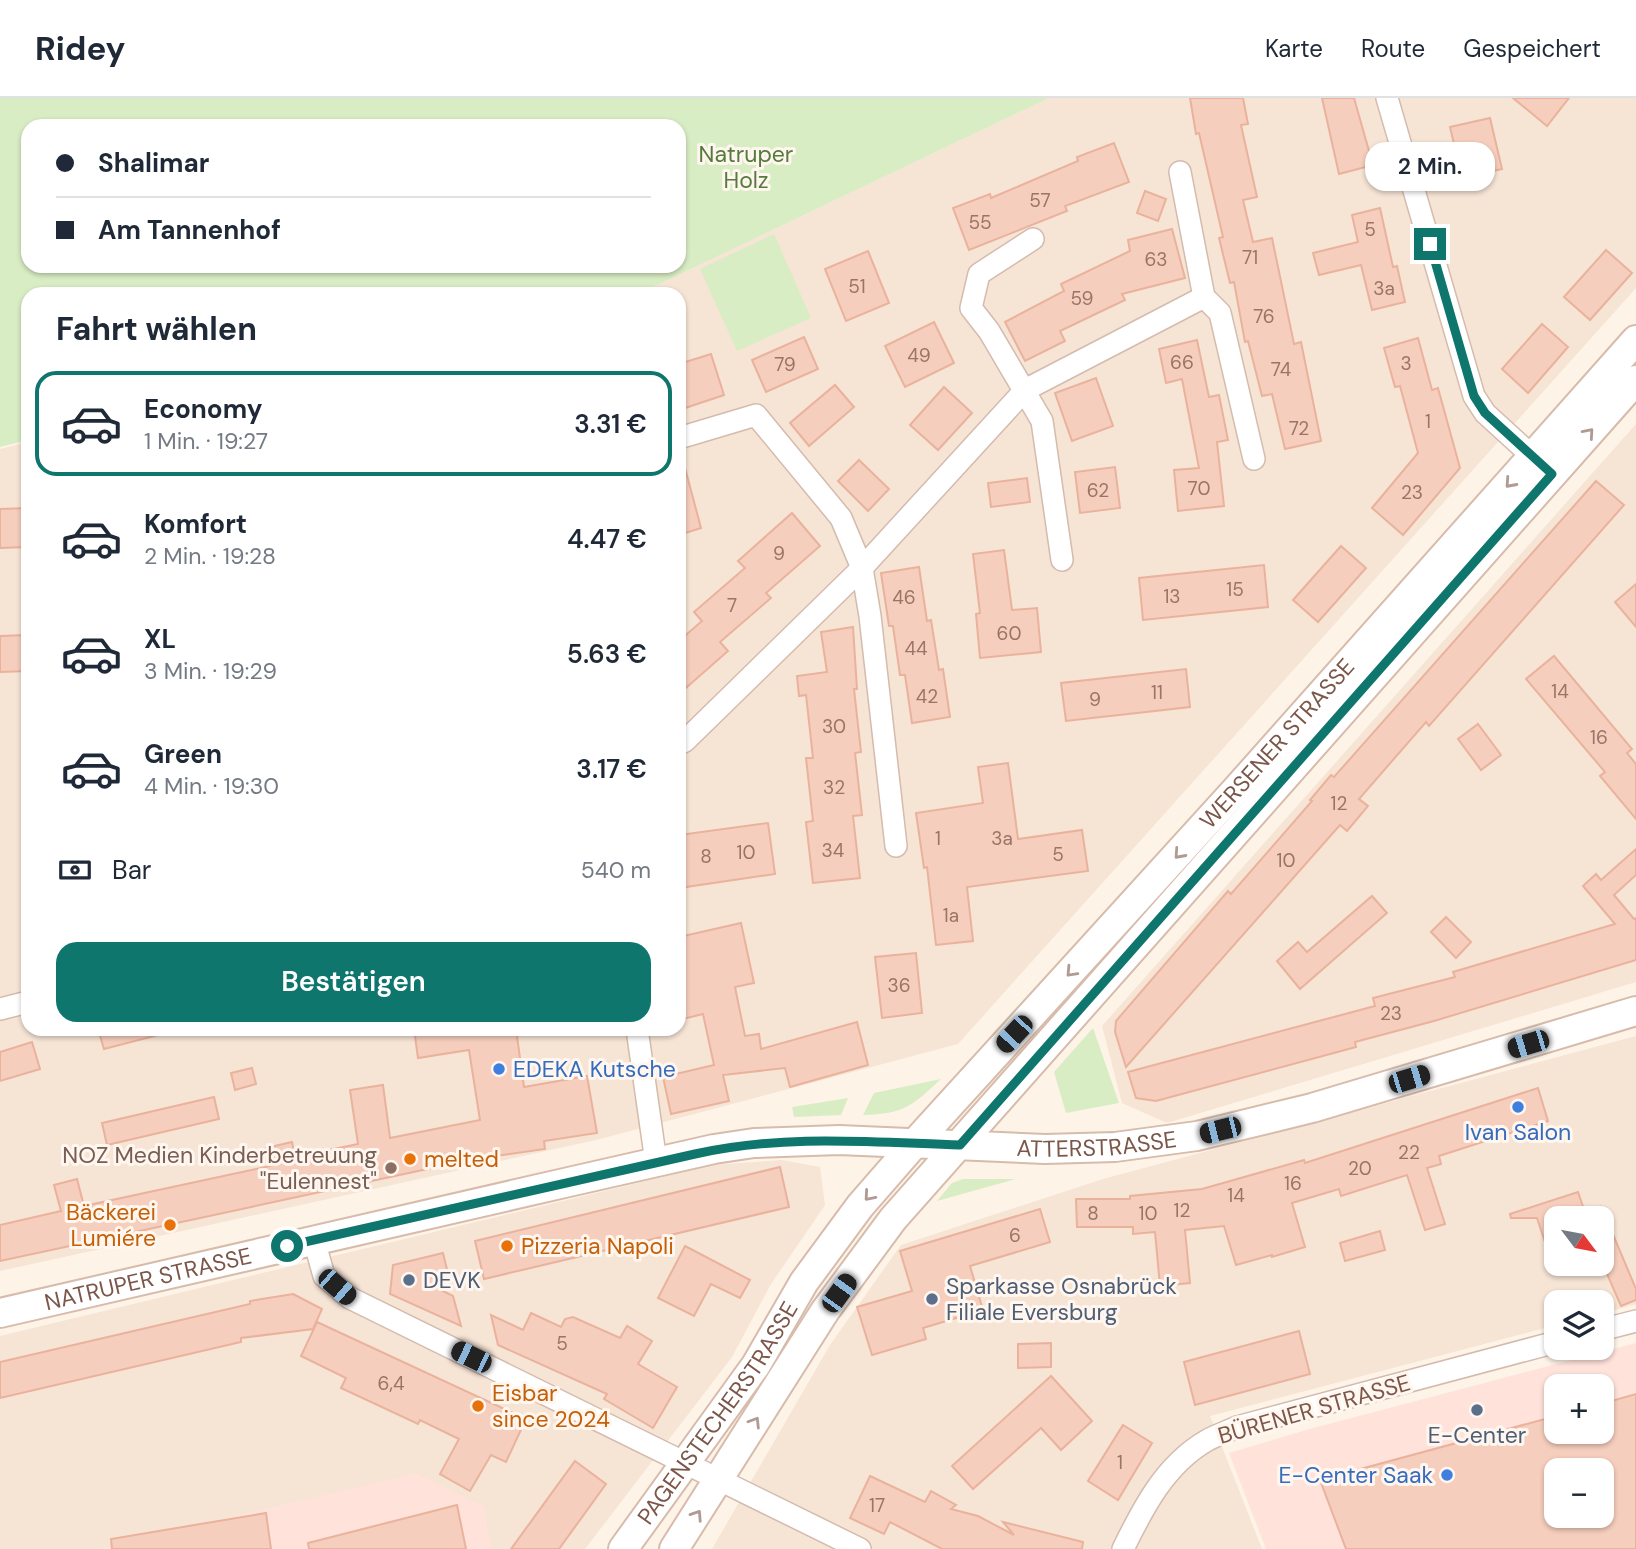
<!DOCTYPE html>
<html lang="de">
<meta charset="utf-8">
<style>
:root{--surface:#fff;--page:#f6f6f7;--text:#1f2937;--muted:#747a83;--line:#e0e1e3;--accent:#0f766e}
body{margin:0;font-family:"DM Sans",sans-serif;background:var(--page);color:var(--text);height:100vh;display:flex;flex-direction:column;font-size:26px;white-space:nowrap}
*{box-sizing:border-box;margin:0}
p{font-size:23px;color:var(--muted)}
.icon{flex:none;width:38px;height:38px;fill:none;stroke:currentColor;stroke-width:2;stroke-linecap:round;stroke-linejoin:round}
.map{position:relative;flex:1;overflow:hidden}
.details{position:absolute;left:21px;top:189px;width:665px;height:749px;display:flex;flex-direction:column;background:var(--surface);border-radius:21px;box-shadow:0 2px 5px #0004}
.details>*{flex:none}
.banner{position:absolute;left:21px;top:21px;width:665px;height:154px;border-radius:21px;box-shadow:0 2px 5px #0004;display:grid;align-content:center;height:154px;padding:0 35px;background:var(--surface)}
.needle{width:46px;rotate:122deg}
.controls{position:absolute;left:1544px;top:1108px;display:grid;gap:14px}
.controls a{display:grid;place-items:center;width:70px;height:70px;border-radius:14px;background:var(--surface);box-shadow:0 2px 5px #0004;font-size:35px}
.end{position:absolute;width:32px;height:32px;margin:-16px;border:9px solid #0f766e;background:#fff;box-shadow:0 0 0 4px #fff}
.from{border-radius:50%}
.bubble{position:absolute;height:49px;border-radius:21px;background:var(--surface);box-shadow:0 2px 5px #0004;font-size:23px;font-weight:600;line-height:49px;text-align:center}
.car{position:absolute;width:21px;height:42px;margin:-21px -10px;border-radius:9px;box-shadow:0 0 5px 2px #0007;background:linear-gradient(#222 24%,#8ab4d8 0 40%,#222 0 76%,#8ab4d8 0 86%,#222 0)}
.banner b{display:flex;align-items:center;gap:24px;height:66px;font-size:26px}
.banner b+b{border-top:2px solid var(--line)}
.banner i{width:18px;height:18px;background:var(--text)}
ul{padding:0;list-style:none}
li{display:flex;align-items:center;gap:21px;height:105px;margin:0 14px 10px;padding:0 21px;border:4px solid transparent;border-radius:21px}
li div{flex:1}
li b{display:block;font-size:26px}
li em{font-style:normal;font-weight:600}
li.active{border-color:var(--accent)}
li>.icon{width:63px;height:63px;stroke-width:1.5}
h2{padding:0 35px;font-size:32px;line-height:84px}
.pay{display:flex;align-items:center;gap:18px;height:77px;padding:0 35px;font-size:26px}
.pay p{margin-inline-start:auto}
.cta{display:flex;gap:14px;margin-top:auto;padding:14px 35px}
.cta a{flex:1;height:80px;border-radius:21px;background:var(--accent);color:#fff;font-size:28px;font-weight:600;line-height:80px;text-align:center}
header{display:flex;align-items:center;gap:42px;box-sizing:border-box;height:98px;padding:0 35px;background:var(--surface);border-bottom:2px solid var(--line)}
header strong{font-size:33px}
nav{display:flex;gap:38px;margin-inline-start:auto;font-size:24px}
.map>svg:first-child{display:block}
.residential{fill:#f6e4d5;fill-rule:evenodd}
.commercial{fill:#ffe2da;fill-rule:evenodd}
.green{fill:#d9edc4;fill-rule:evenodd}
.building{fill:#f6cebd;stroke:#eab29c;stroke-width:2;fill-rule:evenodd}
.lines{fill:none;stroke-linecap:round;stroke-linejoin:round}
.street-casing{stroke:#d4bbae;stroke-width:24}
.secondary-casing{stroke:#d7bbab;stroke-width:32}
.street{stroke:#fff;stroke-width:21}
.secondary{stroke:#fff;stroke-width:28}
.oneway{stroke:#b09a92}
.route{stroke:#0f766e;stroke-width:9}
.shop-dot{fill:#3f7fe0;stroke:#fff7ef;stroke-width:2.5}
.food-dot{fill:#e8710a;stroke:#fff7ef;stroke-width:2.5}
.education-dot{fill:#8d6e63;stroke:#fff7ef;stroke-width:2.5}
.service-dot{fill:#5c6f8a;stroke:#fff7ef;stroke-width:2.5}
.labels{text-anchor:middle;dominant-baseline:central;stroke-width:6;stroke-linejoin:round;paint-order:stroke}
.number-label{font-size:19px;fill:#9a7466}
.park-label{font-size:23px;fill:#557b3d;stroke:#fff7ef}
.street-label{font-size:23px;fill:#7b5649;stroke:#fff7ef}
.shop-label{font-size:23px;fill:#366cbe;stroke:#fff7ef;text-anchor:start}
.education-label{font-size:23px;fill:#785e54;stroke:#fff7ef;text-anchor:end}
.food-label{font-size:23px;fill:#c56008;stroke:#fff7ef;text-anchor:start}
.service-label{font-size:23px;fill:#4e5e75;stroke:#fff7ef;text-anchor:start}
</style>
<header>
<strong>Ridey</strong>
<nav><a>Karte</a><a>Route</a><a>Gespeichert</a></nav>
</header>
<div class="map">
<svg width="1636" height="1451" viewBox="0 0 1636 1451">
<rect width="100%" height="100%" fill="#fef3e7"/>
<g class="residential">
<polygon points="1049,0 1636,0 1636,190 958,946 596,1042 0,1173 0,351 28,344 28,931 679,931 679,196 631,196 645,193"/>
<polygon points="1636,326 1636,884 1167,1025 1122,1005 1102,928"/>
<path d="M1636,938V1206L1601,1216V1204H1556V1227L1210,1318L1262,1451H712L830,1247L901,1147L1103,1081ZM1556,1120H1601V1166H1556Z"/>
<polygon points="782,1062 820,1069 825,1107 771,1186 732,1259 585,1451 491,1451 483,1408 99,1451 0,1451 0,1238 713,1067"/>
</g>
<g class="commercial">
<path d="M1636,1245V1451H1266L1229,1355L1306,1332ZM1556,1288H1601V1334H1556ZM1556,1372H1601V1418H1556Z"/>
<polygon points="416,1375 483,1408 491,1451 99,1451"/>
</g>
<g class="green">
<path d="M0,0H1049L645,193L631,196H28V342L0,349ZM28,28H679V168H28Z"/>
<polygon points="774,136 811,220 737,253 700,171"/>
<polygon points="1093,930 1119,1005 1066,1015 1054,974"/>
<path d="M941,981C912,1008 904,1016 863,1017L874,995Z"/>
<polygon points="848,1000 841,1017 794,1019 792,1009"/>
<polygon points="963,1081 1016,1081 937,1103 952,1085"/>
</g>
<g class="building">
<polygon points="1190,0 1243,0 1248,26 1241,27 1257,99 1243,102 1253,144 1272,140 1294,246 1301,244 1321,343 1285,351 1272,296 1262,298 1248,243 1245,244 1234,184 1230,185 1219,140 1223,139 1199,35 1196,36"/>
<polygon points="1322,0 1354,0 1373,67 1339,76"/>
<polygon points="1513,0 1569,0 1547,28"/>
<polygon points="1490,20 1502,71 1462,80 1450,29"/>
<polygon points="1114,45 1129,84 1065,108 1067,113 969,152 953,110 990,96 991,100 1078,63 1077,59"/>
<polygon points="1145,93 1166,101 1158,123 1137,115"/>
<polygon points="1380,110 1393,169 1397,168 1405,204 1372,212 1361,167 1319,177 1313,155 1358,144 1352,117"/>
<polygon points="1172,131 1185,180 1122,196 1125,202 1060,233 1065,243 1025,263 1005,224 1064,193 1061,186 1130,153 1128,142"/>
<polygon points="1606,152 1632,175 1590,222 1564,199"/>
<polygon points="868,153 889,205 846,223 825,171"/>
<polygon points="934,224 954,265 905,289 885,248"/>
<polygon points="1542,226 1568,249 1528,295 1502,271"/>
<polygon points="804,239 818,271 766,294 752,262"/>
<polygon points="1418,240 1432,292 1438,290 1460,370 1403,437 1372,410 1418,355 1400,288 1395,289 1384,250"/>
<polygon points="1197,242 1209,299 1219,297 1228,342 1217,344 1224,408 1178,413 1174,372 1199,370 1182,281 1166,285 1159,251"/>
<polygon points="711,256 724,297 679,312 679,266"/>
<polygon points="1096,280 1113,328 1072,343 1055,295"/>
<polygon points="835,287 854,309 809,348 790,325"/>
<polygon points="944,289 972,315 938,352 910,327"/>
<polygon points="859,362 889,391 868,413 838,383"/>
<polygon points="1115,369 1120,410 1080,415 1075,374"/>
<polygon points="685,370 701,430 679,437 679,371"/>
<polygon points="1027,380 1030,404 991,409 988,385"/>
<polygon points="1596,383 1624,407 1429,628 1426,624 1359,701 1368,708 1347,733 1340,727 1126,969 1115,934 1116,923 1228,793 1231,796 1312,703 1310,702 1331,677 1334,679"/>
<polygon points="28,410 26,449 0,450 0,411"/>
<polygon points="792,415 820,448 766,495 771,500 720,544 728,553 679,596 679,543 702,523 694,514 745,470 738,463"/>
<polygon points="1341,448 1366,470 1318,524 1293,502"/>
<polygon points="1004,452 1012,512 1037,510 1041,554 980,560 976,516 980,515 973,456"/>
<polygon points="1264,467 1268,509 1143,522 1139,480"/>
<polygon points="919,469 927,523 931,522 939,572 943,571 950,619 912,625 905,577 900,577 893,528 889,528 881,475"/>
<polygon points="1636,486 1636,529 1615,504"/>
<polygon points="853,529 857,591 854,591 861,654 855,655 862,717 853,718 860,780 813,785 806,724 813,723 806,660 813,660 806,597 799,598 797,578 827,574 821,534"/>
<polygon points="28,537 28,573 0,574 0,538"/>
<polygon points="1554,558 1632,651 1627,655 1636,666 1636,721 1600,678 1605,674 1526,581"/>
<polygon points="1186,571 1190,609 1066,623 1061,585"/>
<polygon points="1478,626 1501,657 1481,672 1458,641"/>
<polygon points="1008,665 1018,741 1082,732 1088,773 967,789 973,843 936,847 927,769 924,770 916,715 983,705 978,669"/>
<polygon points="768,725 775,776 679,790 679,737"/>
<polygon points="1636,751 1636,777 1614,797 1634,821 1636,820 1636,862 1434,923 1355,944 1356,949 1156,1003 1136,1000 1128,974 1375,908 1373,900 1455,879 1453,874 1615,826 1583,788 1596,776 1601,782"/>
<polygon points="1372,798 1387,815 1300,891 1277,863 1298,844 1307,854"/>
<polygon points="1446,819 1471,844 1456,860 1431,834"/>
<polygon points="741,825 754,885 735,889 745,938 759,936 761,951 857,924 868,967 790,989 785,970 723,977 729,1003 671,1016 663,979 714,967 703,916 679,922 679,839"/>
<polygon points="916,855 922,915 882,920 875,859"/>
<polygon points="98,931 157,931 158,937 104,951"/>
<polygon points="414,931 516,931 524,989 587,978 597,1035 544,1043 545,1051 474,1061 0,1163 0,1127 61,1113 54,1087 77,1081 84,1108 270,1068 266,1050 292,1044 295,1059 358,1046 350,992 383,987 390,1040 480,1022 469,952 418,960"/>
<polygon points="32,944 40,971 0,983 0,954"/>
<polygon points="252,970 256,986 235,992 231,975"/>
<polygon points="1538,990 1548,1023 1439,1058 1441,1066 1427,1070 1445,1126 1425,1132 1407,1077 1341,1098 1339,1091 1292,1105 1305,1149 1272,1159 1272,1157 1236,1167 1224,1128 1185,1132 1190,1185 1160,1188 1155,1134 1133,1136 1133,1129 1077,1129 1076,1101 1130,1101 1130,1098 1202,1091 1304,1062 1305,1065"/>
<polygon points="214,999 219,1021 107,1047 102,1025"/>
<polygon points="780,1069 789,1109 484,1181 475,1143"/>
<polygon points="1578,1094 1587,1120 1556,1120 1556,1164 1552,1165 1537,1120 1511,1120 1510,1116"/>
<polygon points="1601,1108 1636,1191 1636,1202 1621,1208 1601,1162"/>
<polygon points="1040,1111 1050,1144 970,1168 983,1212 923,1230 926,1241 872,1257 857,1209 912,1193 900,1153"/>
<polygon points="1380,1133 1385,1152 1345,1163 1340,1145"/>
<polygon points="685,1148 750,1182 740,1200 711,1186 694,1218 658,1200"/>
<polygon points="443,1155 451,1188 439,1191 453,1198 461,1228 390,1196 393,1167"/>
<polygon points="293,1196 322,1211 313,1231 241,1240 241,1244 0,1300 0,1264 250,1206 250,1203"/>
<polygon points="531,1215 561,1229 565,1221 573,1219 620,1240 627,1228 652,1243 638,1266 677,1289 653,1330 604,1301 607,1296 498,1247 491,1217 523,1232"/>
<polygon points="317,1224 526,1321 506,1364 491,1357 470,1393 440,1376 459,1341 420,1322 418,1326 341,1290 346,1280 301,1258"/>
<polygon points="1299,1233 1310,1276 1195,1307 1184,1264"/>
<polygon points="1051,1245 1051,1269 1018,1270 1018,1246"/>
<polygon points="1051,1278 1092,1323 1061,1352 1041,1330 973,1391 952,1368"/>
<path d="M1636,1296V1451H1346L1320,1382L1556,1318V1334H1601V1306ZM1556,1372H1601V1418H1556Z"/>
<polygon points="1123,1327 1152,1345 1118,1402 1088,1383"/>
<polygon points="575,1363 606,1386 559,1451 511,1451"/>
<polygon points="870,1378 925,1404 931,1393 956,1407 951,1411 978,1418 1014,1437 1003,1424 1083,1444 1082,1451 942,1451 890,1424 884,1436 850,1420"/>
<polygon points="457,1407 466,1451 309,1451 308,1445"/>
<polygon points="266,1415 271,1451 112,1451 111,1441"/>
</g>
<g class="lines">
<g class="street-casing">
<g id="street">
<polyline points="1387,0 1474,298 1485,315 1543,368"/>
<polyline points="1180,74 1204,199 1220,215 1254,361"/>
<polyline points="1033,141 979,176 971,210 989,233 1042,323 1062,462"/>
<polyline points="679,340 756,317 841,420 862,470 870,518 896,748"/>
<polyline points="679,646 685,643 862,470 1025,292 1204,199"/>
<polyline points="0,911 28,904"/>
<polyline points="637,931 656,1064"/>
<polyline points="314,1142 324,1178 350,1200 860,1451"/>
<polyline points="1601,1232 1636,1223"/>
<path d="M1123,1451C1143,1410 1165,1367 1206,1343C1216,1337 1227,1334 1237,1329L1556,1244"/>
</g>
</g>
<g class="secondary-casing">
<g id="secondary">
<path id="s1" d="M0,1215L560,1086L714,1051L754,1045L839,1042L1045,1051L1115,1049L1197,1038L1312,1010L1636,913"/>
<path id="s2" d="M623,1451L756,1267L804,1184L860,1108L914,1046L1235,693L1636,242"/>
<polyline points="674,1451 825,1213 893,1121 1636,282"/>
</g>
</g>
<use href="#street" class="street"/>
<use href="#secondary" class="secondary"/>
</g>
<defs><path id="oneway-chevron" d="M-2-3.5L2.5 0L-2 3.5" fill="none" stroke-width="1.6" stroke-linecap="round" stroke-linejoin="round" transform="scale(1.75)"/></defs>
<g class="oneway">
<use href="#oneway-chevron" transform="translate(1589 335) rotate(-49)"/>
<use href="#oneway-chevron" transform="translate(1510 385) rotate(132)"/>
<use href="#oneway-chevron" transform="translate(1179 756) rotate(132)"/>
<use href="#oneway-chevron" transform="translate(1071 874) rotate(133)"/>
<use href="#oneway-chevron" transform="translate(869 1098) rotate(131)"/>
<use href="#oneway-chevron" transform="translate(755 1324) rotate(-58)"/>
<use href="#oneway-chevron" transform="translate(697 1417) rotate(-57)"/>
</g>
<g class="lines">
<path class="route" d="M287,1148L695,1056C785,1036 868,1044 960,1047L1552,376L1485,315L1474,298L1430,146"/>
</g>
<g class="shop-dot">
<circle cx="499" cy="971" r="7"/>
<circle cx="1518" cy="1009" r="7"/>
<circle cx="1447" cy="1377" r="7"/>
</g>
<g class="food-dot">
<circle cx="410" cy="1061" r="7"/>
<circle cx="170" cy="1127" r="7"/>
<circle cx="507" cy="1148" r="7"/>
<circle cx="478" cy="1308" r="7"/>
</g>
<circle class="education-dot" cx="391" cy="1070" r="7"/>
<g class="service-dot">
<circle cx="409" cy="1182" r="7"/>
<circle cx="932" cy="1201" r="7"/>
<circle cx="1477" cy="1312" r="7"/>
</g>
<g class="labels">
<g class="number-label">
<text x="1040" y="102">57</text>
<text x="980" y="124">55</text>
<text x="1370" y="131">5</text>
<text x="1250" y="159">71</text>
<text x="1156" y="161">63</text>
<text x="857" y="188">51</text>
<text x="1384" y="190">3a</text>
<text x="1082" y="200">59</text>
<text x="1264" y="218">76</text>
<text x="919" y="257">49</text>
<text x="1182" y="264">66</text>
<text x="1406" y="265">3</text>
<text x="785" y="266">79</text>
<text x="1281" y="271">74</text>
<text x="1428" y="323">1</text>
<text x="1299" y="330">72</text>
<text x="1199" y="390">70</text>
<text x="1098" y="392">62</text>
<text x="1412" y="394">23</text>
<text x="779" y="455">9</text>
<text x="1235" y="491">15</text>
<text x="1172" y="498">13</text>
<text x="904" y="499">46</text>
<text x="732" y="507">7</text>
<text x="1009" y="535">60</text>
<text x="916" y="550">44</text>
<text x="1560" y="593">14</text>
<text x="1157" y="594">11</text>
<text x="927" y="598">42</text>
<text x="1095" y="601">9</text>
<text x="834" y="628">30</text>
<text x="1599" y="639">16</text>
<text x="834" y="689">32</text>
<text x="1339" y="705">12</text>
<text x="938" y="740">1</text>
<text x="1002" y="740">3a</text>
<text x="833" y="752">34</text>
<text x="746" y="754">10</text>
<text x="1058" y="756">5</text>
<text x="706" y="758">8</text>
<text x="1286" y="762">10</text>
<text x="951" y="817">1a</text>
<text x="899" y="887">36</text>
<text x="1391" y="915">23</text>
<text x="1409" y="1054">22</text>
<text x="1360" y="1070">20</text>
<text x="1293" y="1085">16</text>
<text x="1236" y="1097">14</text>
<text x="1182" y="1112">12</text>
<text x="1093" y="1115">8</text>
<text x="1148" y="1115">10</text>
<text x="1015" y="1137">6</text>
<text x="562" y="1245">5</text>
<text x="391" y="1285">6,4</text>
<text x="1120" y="1364">1</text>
<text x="877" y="1407">17</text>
</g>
<g class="park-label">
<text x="746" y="56">Natruper<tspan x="746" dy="26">Holz</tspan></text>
</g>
<g class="street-label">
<text stroke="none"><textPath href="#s2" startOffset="1040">WERSENER STRASSE</textPath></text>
<text stroke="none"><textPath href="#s1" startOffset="1116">ATTERSTRASSE</textPath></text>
<text stroke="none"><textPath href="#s1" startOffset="152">NATRUPER STRASSE</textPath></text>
<text transform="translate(1314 1311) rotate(-16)">BÜRENER STRASSE</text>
<text stroke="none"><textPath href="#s2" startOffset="166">PAGENSTECHERSTRASSE</textPath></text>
</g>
<g class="shop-label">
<text x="513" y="971">EDEKA Kutsche</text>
<text x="1518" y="1034" text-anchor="middle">Ivan Salon</text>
<text x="1433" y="1377" text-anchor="end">E-Center Saak</text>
</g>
<g class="education-label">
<text x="377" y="1057">NOZ Medien Kinderbetreuung<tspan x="377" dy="26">"Eulennest"</tspan></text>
</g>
<g class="food-label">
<text x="424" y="1061">melted</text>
<text x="156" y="1114" text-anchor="end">Bäckerei<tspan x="156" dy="26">Lumiére</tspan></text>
<text x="521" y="1148">Pizzeria Napoli</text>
<text x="492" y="1295">Eisbar<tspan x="492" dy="26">since 2024</tspan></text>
</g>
<g class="service-label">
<text x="423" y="1182">DEVK</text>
<text x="946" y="1188">Sparkasse Osnabrück<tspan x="946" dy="26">Filiale Eversburg</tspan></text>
<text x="1477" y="1337" text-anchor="middle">E-Center</text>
</g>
</g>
</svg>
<div class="controls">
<a><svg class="needle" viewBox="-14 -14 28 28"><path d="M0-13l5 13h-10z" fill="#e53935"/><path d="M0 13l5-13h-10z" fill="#747a83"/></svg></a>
<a><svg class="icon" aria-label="layers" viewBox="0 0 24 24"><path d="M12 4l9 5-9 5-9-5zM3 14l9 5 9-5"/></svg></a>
<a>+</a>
<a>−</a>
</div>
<i class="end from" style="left:287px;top:1148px"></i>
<i class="end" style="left:1430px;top:146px"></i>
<div class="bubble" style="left:1365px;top:44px;width:130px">2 Min.</div>
<i class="car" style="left:1014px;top:936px;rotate:223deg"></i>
<i class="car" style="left:1528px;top:946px;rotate:253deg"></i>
<i class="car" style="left:1409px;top:981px;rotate:73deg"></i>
<i class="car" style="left:1220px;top:1032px;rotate:256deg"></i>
<i class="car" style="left:337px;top:1189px;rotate:131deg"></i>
<i class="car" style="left:839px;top:1195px;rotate:36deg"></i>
<i class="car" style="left:471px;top:1259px;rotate:296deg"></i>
<div class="banner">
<b><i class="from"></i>Shalimar</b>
<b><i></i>Am Tannenhof</b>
</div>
<section class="details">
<h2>Fahrt wählen</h2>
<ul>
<li class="active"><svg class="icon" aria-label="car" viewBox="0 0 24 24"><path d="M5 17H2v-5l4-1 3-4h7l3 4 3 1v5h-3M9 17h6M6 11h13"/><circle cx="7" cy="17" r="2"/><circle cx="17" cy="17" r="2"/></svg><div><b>Economy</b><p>1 Min. · 19:27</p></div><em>3.31 €</em></li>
<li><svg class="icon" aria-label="car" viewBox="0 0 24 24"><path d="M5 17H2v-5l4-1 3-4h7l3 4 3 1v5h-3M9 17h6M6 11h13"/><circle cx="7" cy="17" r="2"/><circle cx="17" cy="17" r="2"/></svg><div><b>Komfort</b><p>2 Min. · 19:28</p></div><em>4.47 €</em></li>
<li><svg class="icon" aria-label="car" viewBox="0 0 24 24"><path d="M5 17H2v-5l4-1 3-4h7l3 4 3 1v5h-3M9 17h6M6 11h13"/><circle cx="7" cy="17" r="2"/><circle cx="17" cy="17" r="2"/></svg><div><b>XL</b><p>3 Min. · 19:29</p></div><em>5.63 €</em></li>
<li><svg class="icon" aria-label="car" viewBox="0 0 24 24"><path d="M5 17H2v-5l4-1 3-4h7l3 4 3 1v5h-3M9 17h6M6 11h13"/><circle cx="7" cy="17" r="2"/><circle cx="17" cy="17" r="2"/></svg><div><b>Green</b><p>4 Min. · 19:30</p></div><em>3.17 €</em></li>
</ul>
<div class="pay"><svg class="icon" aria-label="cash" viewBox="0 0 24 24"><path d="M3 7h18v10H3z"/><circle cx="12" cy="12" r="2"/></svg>Bar<p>540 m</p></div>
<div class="cta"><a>Bestätigen</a></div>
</section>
</div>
